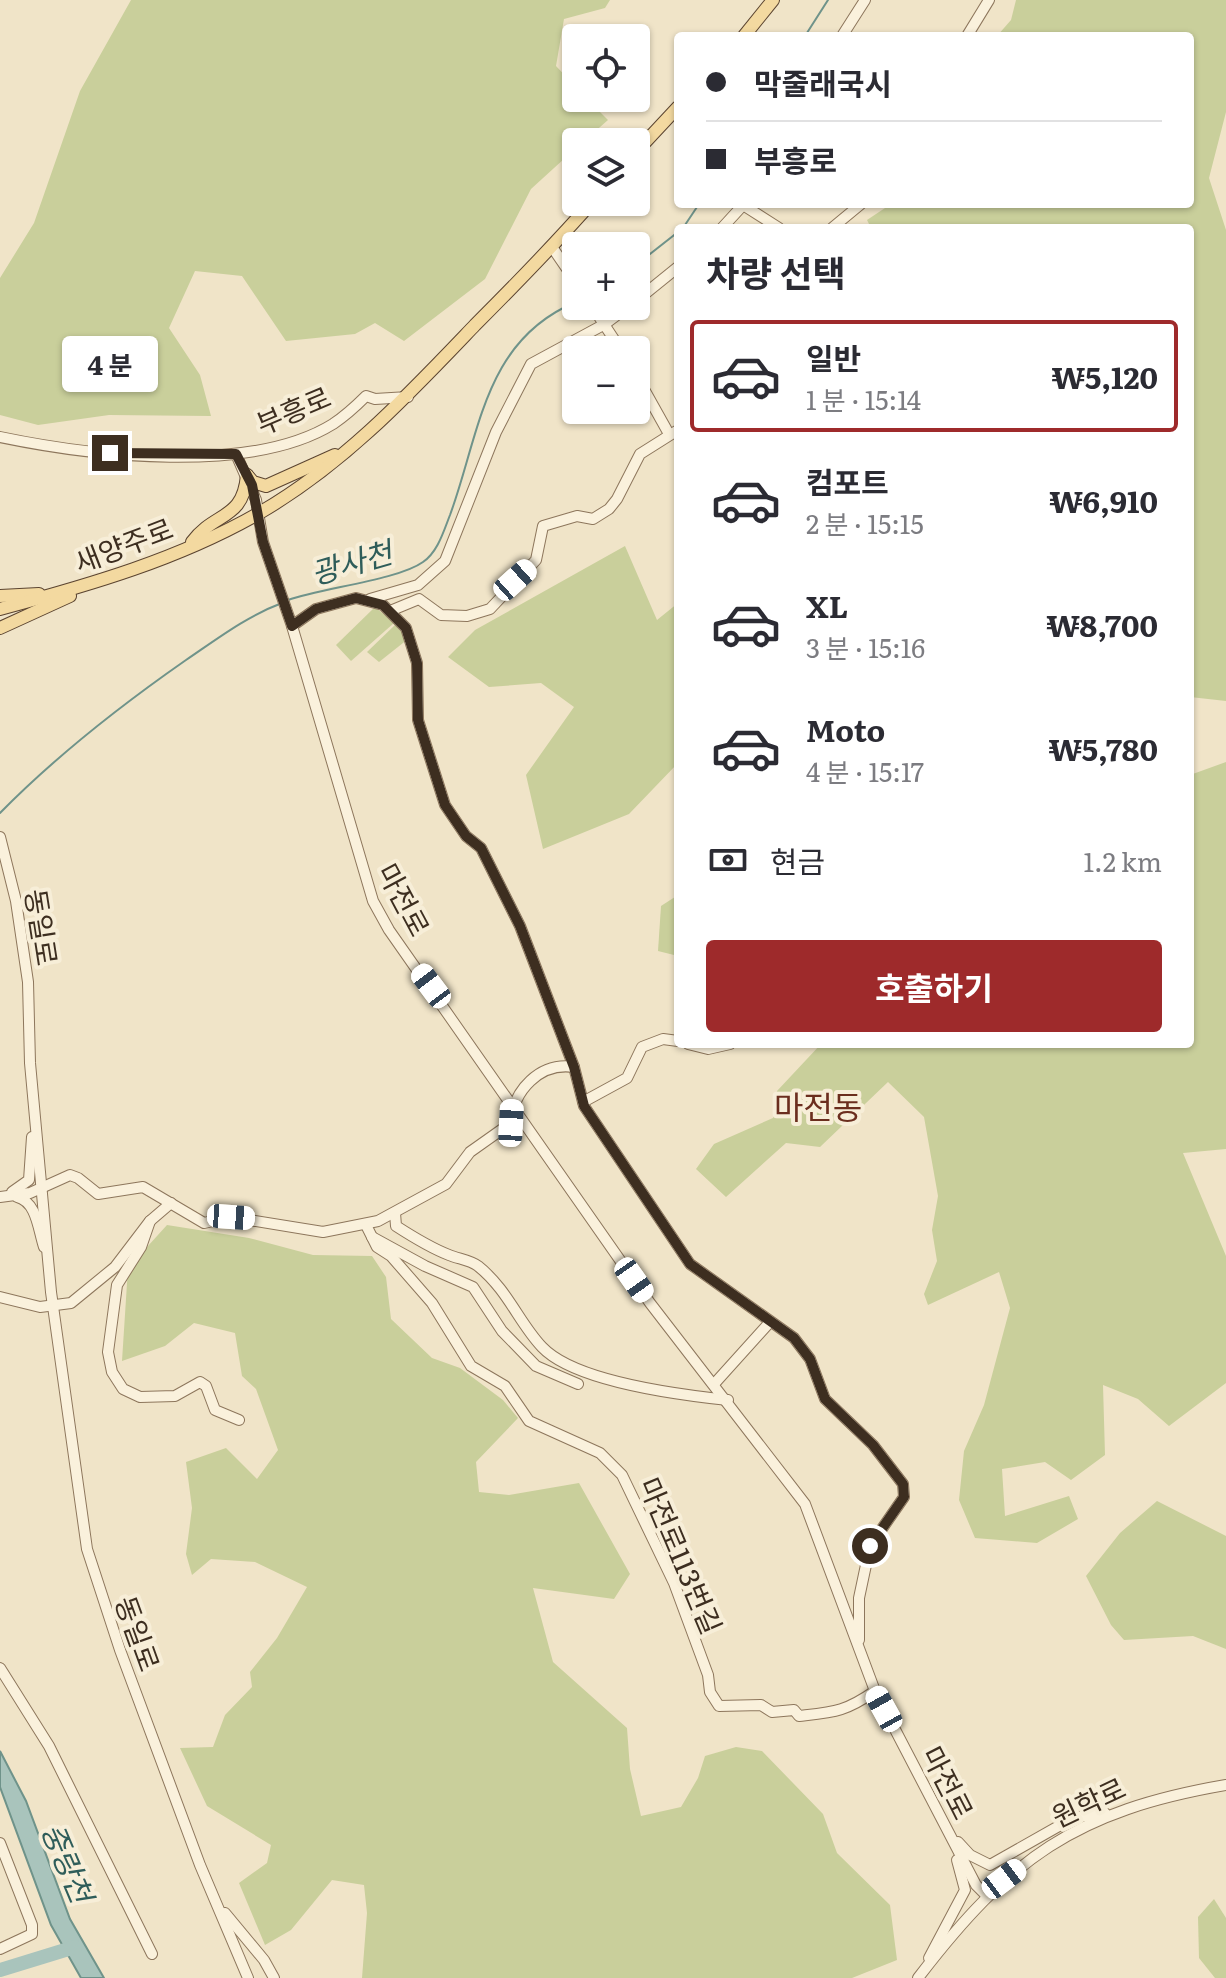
<!DOCTYPE html>
<html lang="ko">
<meta charset="utf-8">
<style>
:root{--surface:#fff;--page:#f2f2f3;--text:#2b2b33;--muted:#7c7c81;--line:#e1e1e2;--accent:#9e2a2b}
body{margin:0;font-family:Literata,"Noto Sans KR",serif;background:var(--page);color:var(--text);height:100vh;display:flex;flex-direction:column;font-size:30px;white-space:nowrap}
*{box-sizing:border-box;margin:0}
p{font-size:26px;color:var(--muted)}
.icon{flex:none;width:44px;height:44px;fill:none;stroke:currentColor;stroke-width:2;stroke-linecap:round;stroke-linejoin:round}
.map{position:relative;flex:1;overflow:hidden}
.sheet{position:absolute;left:674px;top:224px;width:520px;height:824px;display:flex;flex-direction:column;background:var(--surface);border-radius:8px;box-shadow:0 2px 6px #0004}
.sheet>*{flex:none}
.banner{position:absolute;left:674px;top:32px;width:520px;height:176px;border-radius:8px;box-shadow:0 2px 6px #0004;display:grid;align-content:center;height:176px;padding:0 32px;background:var(--surface)}
.buttons{position:absolute;left:562px;top:24px;display:grid;gap:16px}
.buttons a{display:grid;place-items:center;width:88px;height:88px;border-radius:8px;background:var(--surface);box-shadow:0 2px 6px #0004;font-size:40px}
.end{position:absolute;width:36px;height:36px;margin:-18px;border:10px solid #3d2e20;background:#fff;box-shadow:0 0 0 4px #fff}
.from{border-radius:50%}
.bubble{position:absolute;height:56px;border-radius:8px;background:var(--surface);box-shadow:0 2px 6px #0004;font-size:26px;font-weight:700;line-height:56px;text-align:center}
.car{position:absolute;width:24px;height:48px;margin:-24px -12px;border-radius:10px;box-shadow:0 0 6px 2px #0007;background:linear-gradient(#fff 24%,#345 0 40%,#fff 0 76%,#345 0 86%,#fff 0)}
.banner b{display:flex;align-items:center;gap:28px;height:76px;font-size:30px}
.banner b+b{border-top:2px solid var(--line)}
.banner i{width:20px;height:20px;background:var(--text)}
ul{padding:0;list-style:none}
li{display:flex;align-items:center;gap:24px;height:112px;margin:0 16px 12px;padding:0 16px;border:4px solid transparent;border-radius:8px}
li div{flex:1}
li b{display:block;font-size:30px}
li em{font-style:normal;font-weight:700}
li.selected{border-color:var(--accent)}
li>.icon{width:72px;height:72px;stroke-width:1.5}
h2{padding:0 32px;font-size:36px;line-height:96px}
.pay{display:flex;align-items:center;gap:20px;height:88px;padding:0 32px;font-size:30px}
.pay p{margin-inline-start:auto}
.primary-button{display:flex;gap:16px;margin-top:auto;padding:16px 32px}
.primary-button a{flex:1;height:92px;border-radius:8px;background:var(--accent);color:#fff;font-size:32px;font-weight:700;line-height:92px;text-align:center}
.map>svg:first-child{display:block}
.green{fill:#c9cf9b}
.water{fill:#a9c4bc;stroke:#6f938a;stroke-width:2}
.lines{fill:none;stroke-linecap:round;stroke-linejoin:round}
.stream{stroke:#6f938a;stroke-width:2}
.river{stroke:#a9c4bc;stroke-width:14}
.minor-casing{stroke:#8d765c;stroke-width:12}
.major-casing{stroke:#5b4430;stroke-width:14}
.minor{stroke:#faf1dc;stroke-width:10}
.major{stroke:#f3d9a0;stroke-width:12}
.route{stroke:#3d2e20;stroke-width:10}
.labels{text-anchor:middle;dominant-baseline:central;stroke-width:8;stroke-linejoin:round;paint-order:stroke}
.street-label{font-size:28px;fill:#3d2e20;stroke:#f7eed8}
.water-label{font-size:30px;font-style:italic;fill:#2f5d5a;stroke:#f7eed8}
.quarter-label{font-size:32px;fill:#6b2e1e;stroke:#f7eed8}
</style>
<div class="map">
<svg width="1226" height="1978" viewBox="0 0 1226 1978">
<rect width="100%" height="100%" fill="#f0e4c8"/>
<g class="green">
<polygon points="131,0 610,0 605,8 564,19 556,66 576,87 576,98 586,98 608,120 583,142 576,142 576,148 531,189 485,279 404,341 375,323 355,334 286,341 242,276 195,271 169,328 200,375 211,416 109,415 38,425 0,415 0,278 34,223 80,91"/>
<polygon points="1016,0 1226,0 1226,112 1209,178 1226,230 1226,701 1190,697 1190,228 871,228 867,220 891,204 1190,204 1190,36 997,36 1011,20"/>
<polygon points="625,546 657,620 678,603 678,763 629,814 543,849 526,775 574,707 541,683 489,687 448,657 475,630"/>
<polygon points="375,607 394,623 351,661 336,645"/>
<polygon points="395,625 408,639 379,662 367,652"/>
<polygon points="1226,762 1226,1149 1183,1153 1226,1256 1226,1383 1169,1426 1138,1399 1103,1385 1105,1455 1071,1480 1045,1462 1002,1469 1005,1516 1069,1496 1078,1519 1037,1543 975,1538 959,1500 964,1451 984,1405 1010,1308 999,1272 928,1305 924,1294 937,1261 932,1230 938,1196 924,1117 888,1082 820,1147 786,1143 726,1197 696,1169 714,1144 773,1118 777,1091 821,1044 1190,1044 1190,775"/>
<polygon points="678,895 678,956 658,951 661,906"/>
<polygon points="167,1225 249,1238 313,1255 372,1256 386,1277 391,1319 432,1358 460,1368 503,1400 518,1418 476,1462 479,1492 509,1495 579,1483 630,1574 614,1599 533,1588 553,1662 627,1728 630,1769 641,1816 681,1807 698,1778 705,1756 736,1747 762,1751 823,1814 837,1853 890,1905 897,1960 852,1978 362,1978 367,1913 364,1885 332,1880 291,1930 265,1945 239,1883 267,1863 271,1845 207,1806 180,1748 213,1747 225,1715 252,1687 250,1672 277,1638 307,1587 255,1562 211,1559 192,1575 186,1554 192,1508 186,1462 226,1448 257,1479 278,1450 256,1389 242,1376 235,1333 194,1323 165,1346 122,1361 128,1268"/>
<polygon points="1157,1501 1226,1536 1226,1649 1193,1636 1124,1640 1111,1625 1086,1576 1120,1533"/>
<polygon points="1214,1899 1226,1918 1226,1978 1215,1978 1199,1958 1198,1917"/>
</g>
<polygon class="water" points="0,1751 26,1801 70,1919 104,1978 81,1978 51,1925 0,1787"/>
<g class="lines">
<g class="stream">
<polyline points="805,36 828,0"/>
<polyline points="683,228 699,204"/>
<polyline points="636,265 678,232"/>
<path d="M288,600C321,588 398,580 423,562C438,552 444,530 450,515C480,433 484,340 576,302"/>
<path d="M0,813C57,755 120,706 186,660C217,639 247,616 282,603"/>
</g>
<polyline class="river" points="0,1970 75,1947"/>
<g class="minor-casing">
<g id="minor">
<polyline points="842,36 865,0"/>
<polyline points="967,36 989,0"/>
<polyline points="743,205 779,228"/>
<polyline points="722,228 744,204"/>
<polyline points="832,228 861,204"/>
<polyline points="552,247 576,282"/>
<polyline points="636,301 678,267"/>
<polyline points="592,306 621,350"/>
<polyline points="636,375 669,434"/>
<path d="M0,437C91,456 251,475 333,424C345,416 356,406 366,396L375,399L408,397"/>
<polyline points="236,454 256,500 263,542 292,626 373,901 389,930 650,1303 805,1504 875,1691 976,1885 987,1896"/>
<polyline points="370,599 418,585 445,561 496,432 531,364 605,324 629,306"/>
<polyline points="390,611 419,599 441,615 467,616 490,609 536,560 543,526 577,516 593,519 609,509 617,499 640,454 678,430"/>
<polyline points="292,626 316,609 356,598 383,605 406,628 417,663 418,720 445,805 466,836 481,848 520,926 574,1067 584,1106 690,1264 794,1338 810,1359 825,1399 873,1445 903,1484 904,1497 870,1546 859,1598 859,1640"/>
<polyline points="0,837 16,901 28,982 30,1063 51,1292 87,1549 120,1650 200,1865 248,1978"/>
<polyline points="688,1044 708,1049 730,1044"/>
<polyline points="583,1102 627,1078 642,1047 663,1039 678,1041"/>
<polyline points="12,1192 29,1180 32,1137"/>
<path d="M0,1197L30,1193L70,1175L78,1178L98,1194L143,1187L204,1223L231,1217L323,1232L378,1221L446,1184L470,1152L511,1123C513,1090 540,1062 574,1067"/>
<path d="M17,1197C37,1202 38,1229 44,1247"/>
<path d="M395,1213L396,1226C413,1237 431,1248 449,1255C459,1259 470,1260 478,1266C508,1290 519,1323 542,1347C575,1382 681,1395 728,1400"/>
<polyline points="150,1221 141,1247 117,1285 108,1352 112,1372 123,1389 140,1397 175,1396 200,1382 206,1386 215,1410 239,1420"/>
<path d="M366,1225L377,1247L391,1256L432,1303L471,1366L505,1386L529,1421L600,1453L622,1475L674,1583L708,1675L710,1692L719,1706L761,1705L772,1712L794,1710L799,1716C834,1712 845,1712 875,1691"/>
<polyline points="372,1237 425,1266 473,1287 502,1331 536,1366 578,1384"/>
<polyline points="0,1297 40,1307 71,1303 115,1267 150,1221 171,1203"/>
<polyline points="715,1383 770,1322"/>
<polyline points="0,1668 49,1746 152,1954"/>
<polyline points="958,1842 970,1855 990,1865 1073,1818 1105,1813"/>
<polyline points="0,1843 32,1925 32,1934 0,1949"/>
<polyline points="225,1913 264,1960 274,1978"/>
<polyline points="929,1958 965,1890 957,1860"/>
<path d="M918,1978C1010,1858 1075,1811 1226,1785"/>
</g>
</g>
<g class="major-casing">
<g id="major">
<polyline points="744,36 773,0"/>
<polyline points="636,152 678,107"/>
<polyline points="247,475 253,482 266,486 335,455"/>
<path d="M192,542C215,511 243,521 247,475"/>
<polyline points="0,596 39,594"/>
<path d="M0,609C89,585 180,559 261,512C345,463 409,394 475,325C515,285 554,245 592,202"/>
<polyline points="0,628 70,596"/>
</g>
</g>
<use href="#minor" class="minor"/>
<use href="#major" class="major"/>
</g>
<g class="lines">
<polyline class="route" points="110,453 236,454 252,485 263,542 292,626 316,609 356,598 383,605 406,628 417,663 418,720 445,805 466,836 481,848 520,926 574,1067 584,1106 690,1264 794,1338 810,1359 825,1399 873,1445 903,1484 904,1497 870,1546"/>
</g>
<g class="labels">
<g class="street-label">
<text transform="translate(293 409) rotate(-23)">부흥로</text>
<text transform="translate(123 544) rotate(-21)">새양주로</text>
<text transform="translate(405 899) rotate(62)">마전로</text>
<text transform="translate(43 927) rotate(81)">동일로</text>
<text transform="translate(682 1555) rotate(67)">마전로113번길</text>
<text transform="translate(139 1633) rotate(70)">동일로</text>
<text transform="translate(949 1782) rotate(63)">마전로</text>
<text transform="translate(1088 1801) rotate(-25)">원학로</text>
</g>
<g class="water-label">
<text transform="translate(351 561) rotate(-16)">광사천</text>
<text transform="translate(69 1862) rotate(67)">중랑천</text>
</g>
<g class="quarter-label">
<text x="818" y="1105">마전동</text>
</g>
</g>
</svg>
<div class="buttons">
<a><svg class="icon" aria-label="locate" viewBox="0 0 24 24"><circle cx="12" cy="12" r="6"/><path d="M12 2v4M12 18v4M2 12h4M18 12h4"/></svg></a>
<a><svg class="icon" aria-label="layers" viewBox="0 0 24 24"><path d="M12 4l9 5-9 5-9-5zM3 14l9 5 9-5"/></svg></a>
<a>+</a>
<a>−</a>
</div>
<i class="end from" style="left:870px;top:1546px"></i>
<i class="end" style="left:110px;top:453px"></i>
<div class="bubble" style="left:62px;top:336px;width:96px">4 분</div>
<i class="car" style="left:515px;top:580px;rotate:48deg"></i>
<i class="car" style="left:431px;top:986px;rotate:323deg"></i>
<i class="car" style="left:511px;top:1123px;rotate:3deg"></i>
<i class="car" style="left:231px;top:1217px;rotate:94deg"></i>
<i class="car" style="left:634px;top:1280px;rotate:145deg"></i>
<i class="car" style="left:884px;top:1709px;rotate:331deg"></i>
<i class="car" style="left:1004px;top:1879px;rotate:53deg"></i>
<div class="banner">
<b><i class="from"></i>막줄래국시</b>
<b><i></i>부흥로</b>
</div>
<section class="sheet">
<h2>차량 선택</h2>
<ul>
<li class="selected"><svg class="icon" aria-label="car" viewBox="0 0 24 24"><path d="M5 17H2v-5l4-1 3-4h7l3 4 3 1v5h-3M9 17h6M6 11h13"/><circle cx="7" cy="17" r="2"/><circle cx="17" cy="17" r="2"/></svg><div><b>일반</b><p>1 분 · 15:14</p></div><em>₩5,120</em></li>
<li><svg class="icon" aria-label="car" viewBox="0 0 24 24"><path d="M5 17H2v-5l4-1 3-4h7l3 4 3 1v5h-3M9 17h6M6 11h13"/><circle cx="7" cy="17" r="2"/><circle cx="17" cy="17" r="2"/></svg><div><b>컴포트</b><p>2 분 · 15:15</p></div><em>₩6,910</em></li>
<li><svg class="icon" aria-label="car" viewBox="0 0 24 24"><path d="M5 17H2v-5l4-1 3-4h7l3 4 3 1v5h-3M9 17h6M6 11h13"/><circle cx="7" cy="17" r="2"/><circle cx="17" cy="17" r="2"/></svg><div><b>XL</b><p>3 분 · 15:16</p></div><em>₩8,700</em></li>
<li><svg class="icon" aria-label="car" viewBox="0 0 24 24"><path d="M5 17H2v-5l4-1 3-4h7l3 4 3 1v5h-3M9 17h6M6 11h13"/><circle cx="7" cy="17" r="2"/><circle cx="17" cy="17" r="2"/></svg><div><b>Moto</b><p>4 분 · 15:17</p></div><em>₩5,780</em></li>
</ul>
<div class="pay"><svg class="icon" aria-label="cash" viewBox="0 0 24 24"><path d="M3 7h18v10H3z"/><circle cx="12" cy="12" r="2"/></svg>현금<p>1.2 km</p></div>
<div class="primary-button"><a>호출하기</a></div>
</section>
</div>
